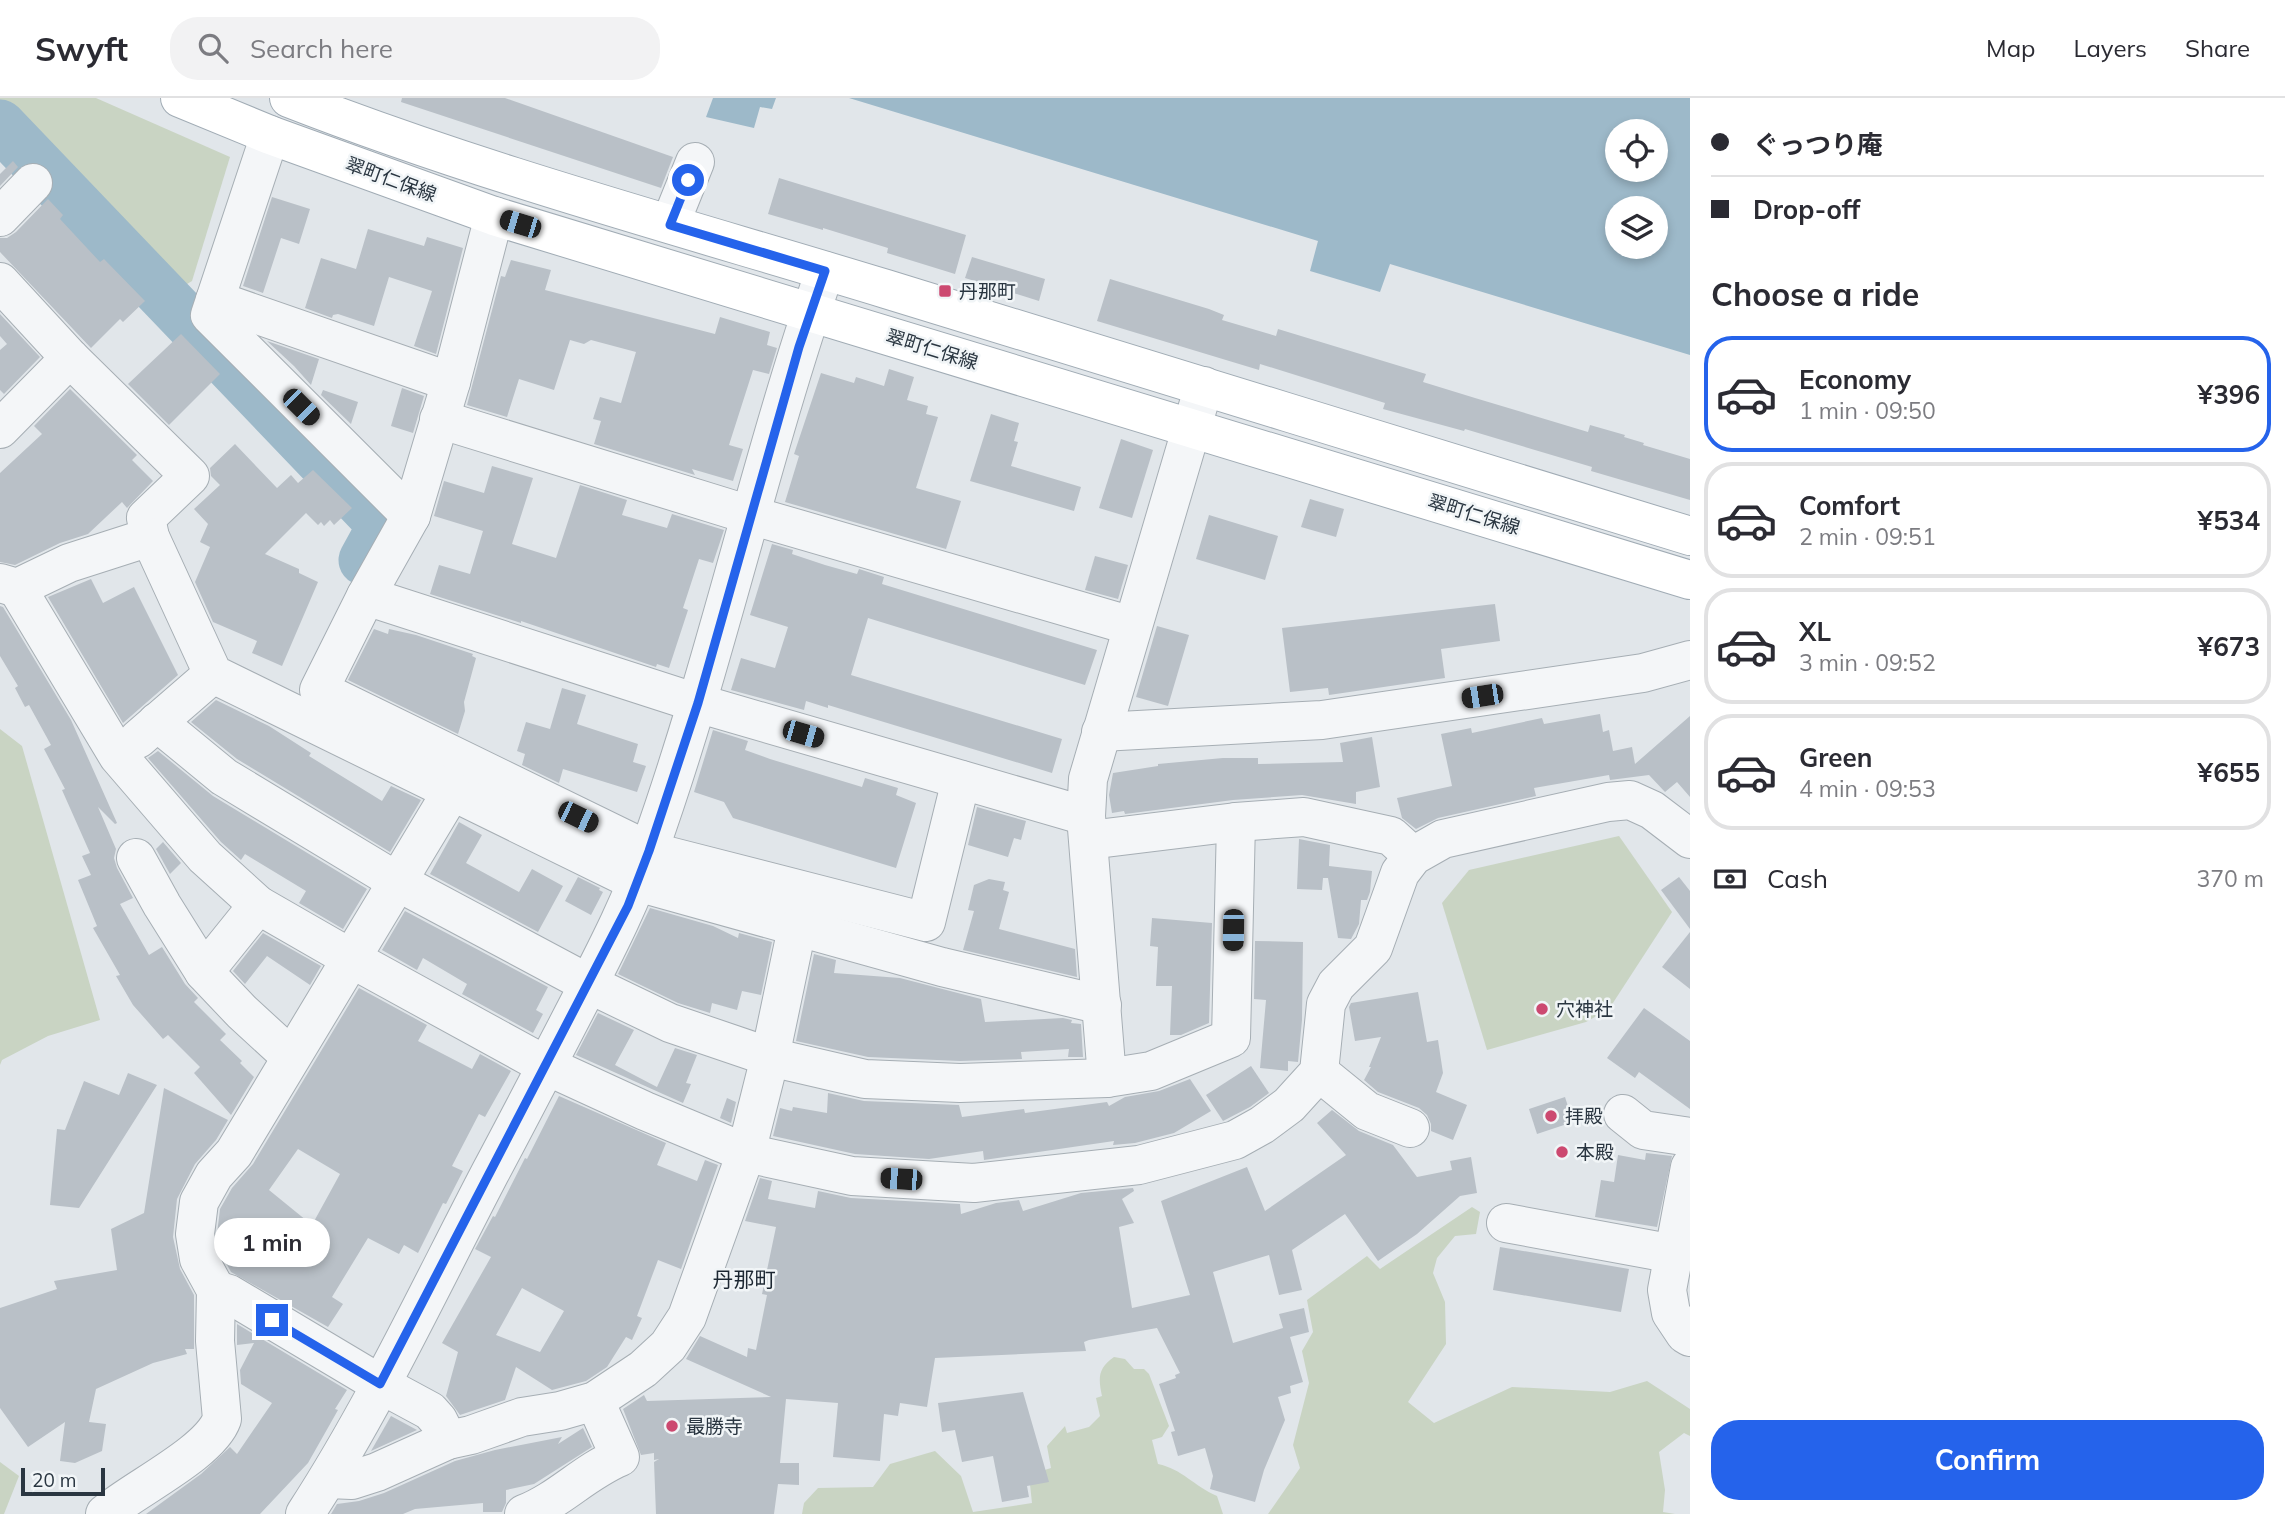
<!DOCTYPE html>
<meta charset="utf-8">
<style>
:root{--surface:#fff;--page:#f2f2f3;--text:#2b2b33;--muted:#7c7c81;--line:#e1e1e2;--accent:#2563eb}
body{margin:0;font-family:Mulish,"Noto Sans JP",sans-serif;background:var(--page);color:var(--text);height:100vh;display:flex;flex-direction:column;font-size:26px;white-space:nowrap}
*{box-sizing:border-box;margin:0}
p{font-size:23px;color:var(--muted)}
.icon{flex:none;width:38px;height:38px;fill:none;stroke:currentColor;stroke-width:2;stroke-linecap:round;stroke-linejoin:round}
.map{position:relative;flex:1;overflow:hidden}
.sheet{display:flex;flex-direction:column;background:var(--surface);width:595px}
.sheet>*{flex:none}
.hud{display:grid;align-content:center;height:154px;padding:0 21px;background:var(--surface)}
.controls{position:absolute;left:1605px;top:21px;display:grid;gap:14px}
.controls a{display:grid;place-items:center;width:63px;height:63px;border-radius:50%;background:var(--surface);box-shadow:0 4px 10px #0003;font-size:35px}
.scale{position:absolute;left:21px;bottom:18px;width:84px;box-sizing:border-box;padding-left:7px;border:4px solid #2a3641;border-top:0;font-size:19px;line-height:24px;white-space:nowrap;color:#2a3641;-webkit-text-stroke:5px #f1f5f7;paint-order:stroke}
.end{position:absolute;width:32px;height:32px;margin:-16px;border:9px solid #2563eb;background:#fff;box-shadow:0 0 0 4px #fff}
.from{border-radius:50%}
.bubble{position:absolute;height:49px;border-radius:24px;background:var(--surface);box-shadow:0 4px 10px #0003;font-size:23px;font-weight:700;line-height:49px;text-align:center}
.car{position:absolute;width:21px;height:42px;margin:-21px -10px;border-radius:9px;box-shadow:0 0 5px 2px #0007;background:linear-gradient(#222 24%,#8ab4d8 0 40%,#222 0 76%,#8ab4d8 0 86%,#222 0)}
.hud b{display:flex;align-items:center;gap:24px;height:66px;font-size:26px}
.hud b+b{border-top:2px solid var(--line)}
.hud i{width:18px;height:18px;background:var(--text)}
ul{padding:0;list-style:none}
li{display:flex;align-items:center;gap:21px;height:116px;margin:0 14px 10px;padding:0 7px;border:4px solid var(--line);border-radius:28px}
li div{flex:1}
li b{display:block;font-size:26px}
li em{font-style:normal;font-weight:700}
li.selected{border-color:var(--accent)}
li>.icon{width:63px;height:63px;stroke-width:1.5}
h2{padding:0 21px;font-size:32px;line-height:84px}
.pay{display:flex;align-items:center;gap:18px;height:77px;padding:0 21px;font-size:26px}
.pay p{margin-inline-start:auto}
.primary-button{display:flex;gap:14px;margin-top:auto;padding:14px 21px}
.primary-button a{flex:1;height:80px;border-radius:28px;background:var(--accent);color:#fff;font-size:28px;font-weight:700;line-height:80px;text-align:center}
header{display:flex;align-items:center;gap:42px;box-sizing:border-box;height:98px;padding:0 35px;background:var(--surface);border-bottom:2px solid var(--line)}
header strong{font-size:33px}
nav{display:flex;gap:38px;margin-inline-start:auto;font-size:24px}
.search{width:490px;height:63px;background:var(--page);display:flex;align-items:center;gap:18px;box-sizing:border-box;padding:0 24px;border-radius:28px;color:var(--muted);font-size:26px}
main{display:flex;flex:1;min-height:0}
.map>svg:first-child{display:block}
.green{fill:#c9d4c3}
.water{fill:#9db9c9;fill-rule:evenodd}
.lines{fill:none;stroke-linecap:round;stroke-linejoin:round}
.river{stroke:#9db9c9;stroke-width:51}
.building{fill:#b9c0c7;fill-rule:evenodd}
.minor-casing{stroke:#a6aeb4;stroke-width:40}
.major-casing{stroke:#a1acb5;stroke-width:40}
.minor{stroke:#f4f6f8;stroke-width:38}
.major{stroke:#fff;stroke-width:38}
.route{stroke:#2563eb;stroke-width:9}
.poi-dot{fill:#cc4970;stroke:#f1f5f7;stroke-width:2.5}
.labels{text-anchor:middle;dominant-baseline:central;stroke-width:5;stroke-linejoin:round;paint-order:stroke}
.street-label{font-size:19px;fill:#2a3641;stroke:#f1f5f7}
.poi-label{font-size:19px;fill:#2a3641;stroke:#f1f5f7;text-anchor:start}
.neighbourhood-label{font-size:21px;fill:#1c2732;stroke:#f1f5f7}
</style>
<header>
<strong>Swyft</strong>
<div class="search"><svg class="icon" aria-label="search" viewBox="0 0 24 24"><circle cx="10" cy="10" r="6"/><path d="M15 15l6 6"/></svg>Search here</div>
<nav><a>Map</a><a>Layers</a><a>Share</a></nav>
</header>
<main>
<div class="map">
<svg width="1690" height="1416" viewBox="0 0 1690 1416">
<rect width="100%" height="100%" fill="#e1e6ea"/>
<g class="green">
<polygon points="0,0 96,0 230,59 192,183 179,191 0,7"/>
<polygon points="0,631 22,648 100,922 48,938 2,962 0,967"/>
<polygon points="1619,738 1672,814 1609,911 1586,924 1487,952 1442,805 1469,772"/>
<polygon points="1472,1109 1480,1114 1476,1136 1455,1138 1437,1160 1433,1175 1445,1204 1446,1246 1408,1304 1434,1325 1512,1289 1610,1294 1647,1283 1690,1311 1690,1338 1684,1335 1659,1354 1665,1392 1663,1414 1675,1416 1268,1416 1300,1370 1293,1347 1309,1285 1302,1253 1313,1234 1307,1202 1367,1158 1380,1171"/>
<path d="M1114,1259L1125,1261L1134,1271H1144L1149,1276L1169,1328L1162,1339L1152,1342L1158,1366C1182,1371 1194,1388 1217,1398L1223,1416H802L804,1405L818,1390L873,1389L890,1366L935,1353L961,1378L973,1414L1032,1405L1029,1377L1051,1370L1047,1348L1065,1328L1067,1335L1089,1329L1100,1318L1096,1300L1102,1298C1098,1280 1098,1270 1114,1259Z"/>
<polygon points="0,1364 19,1378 4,1416 0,1416"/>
</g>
<g class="water">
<polygon points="713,0 776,0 772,11 760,9 754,30 706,19"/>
<path d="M849,0H1690V257L1390,166L1380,194L1310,173L1318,143ZM1617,33H1656V72H1617ZM1617,110H1656V149H1617Z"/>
</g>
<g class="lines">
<polyline class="river" points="0,27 379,423 381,431 364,462"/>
</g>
<g class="building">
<polygon points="402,0 505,0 673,59 661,90 401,4"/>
<polygon points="13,63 18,69 0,88 0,76"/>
<polygon points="779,80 966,137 955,176 887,155 888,150 823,130 823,132 768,116"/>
<polygon points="272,99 310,111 299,146 281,140 263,195 243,188"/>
<polygon points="48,101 63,117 60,121 100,164 104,161 145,203 123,224 120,221 91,250 0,154 0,140 7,140 16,134"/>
<polygon points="368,131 424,148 427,139 463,150 436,256 414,248 432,193 389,179 374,228 338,216 333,217 332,220 305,210 321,160 356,171"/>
<polygon points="972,159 1045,181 1039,203 965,180"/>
<polygon points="511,162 551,172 545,192 715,236 720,219 770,234 767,247 777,250 769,276 753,272 729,347 743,351 733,383 692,371 695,377 594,346 601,323 593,321 600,299 621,305 636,254 591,242 584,246 570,242 554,292 519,281 507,319 467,307 501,178 505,179"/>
<polygon points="1110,181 1209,211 1224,217 1222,222 1276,238 1278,231 1426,276 1423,284 1475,300 1588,334 1590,327 1625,337 1624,339 1644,345 1643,347 1690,361 1690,402 1591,373 1592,369 1465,331 1464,333 1383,311 1385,305 1260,266 1259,272 1097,223"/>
<polygon points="0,216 40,259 4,296 0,292 0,252 7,246 0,238"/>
<polygon points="181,236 220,276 169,327 128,286"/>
<polygon points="267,243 319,261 311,287 294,268"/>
<polygon points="889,271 914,279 907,302 928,308 926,316 938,319 916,390 961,403 946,451 785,404 799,358 794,356 821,275 854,285 856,279 884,288"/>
<polygon points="402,290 424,298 413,335 391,328"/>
<polygon points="70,291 137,357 132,362 153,383 127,410 122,404 88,436 60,445 15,467 0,464 0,375 42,336 34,328"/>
<polygon points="323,292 358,304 351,326 321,297"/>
<polygon points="991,316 1019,325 1014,343 1018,344 1011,368 1081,389 1074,413 970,383"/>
<polygon points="1121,341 1153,352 1132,420 1099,410"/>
<polygon points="235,346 277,390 291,377 298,385 313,372 352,410 334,427 330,422 324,428 321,424 318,427 306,415 265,456 299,471 299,475 318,484 282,568 252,555 257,543 213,524 195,484 210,449 200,444 208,426 194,411 220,387 211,378 210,370"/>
<polygon points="492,368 533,380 512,446 556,460 580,387 627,402 622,417 667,430 672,416 724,432 713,465 699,461 683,510 688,512 669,570 657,566 656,569 521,523 521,525 430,496 439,467 470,476 483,433 434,418 444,383 484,395"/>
<polygon points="1310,401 1344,411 1336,439 1301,429"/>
<polygon points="1209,417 1278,438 1265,482 1196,461"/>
<polygon points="772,446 793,452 792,456 825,467 857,476 859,471 884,479 882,486 1097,552 1085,587 868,520 851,577 1062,641 1052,675 828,607 828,610 806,603 804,612 731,592 741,560 775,570 788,529 750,517"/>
<polygon points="1095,458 1128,467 1118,501 1085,492"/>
<polygon points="91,481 103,505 134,489 178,577 123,625 48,499"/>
<polygon points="1495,506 1500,543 1441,551 1445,580 1329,597 1328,590 1290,594 1282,530"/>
<polygon points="0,508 3,509 71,622 117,725 115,726 98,709 116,751 114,760 117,770 133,800 120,806 149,857 162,849 185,886 198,900 194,904 226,936 220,942 242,963 240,965 254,979 231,1017 194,975 200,969 168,937 163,941 133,907 116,878 120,877 93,830 97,828 78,782 91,777 82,758 90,755 62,692 65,691 44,651 51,647 29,607 25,609 15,590 18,588 0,558"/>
<polygon points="1157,528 1189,537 1168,608 1136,599"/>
<polygon points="374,531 388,536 389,531 416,537 473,556 472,558 476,560 464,604 465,613 458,636 348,582"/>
<polygon points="562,590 586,597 577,626 638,646 633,664 646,668 637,694 563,671 559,685 522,667 525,656 517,653 526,624 550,631"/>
<polygon points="216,602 269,628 311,655 309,658 382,703 391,688 421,702 390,754 237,661 191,624"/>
<polygon points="1600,616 1603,634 1609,632 1613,653 1632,649 1635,666 1690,618 1690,699 1677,684 1665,694 1649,677 1610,682 1609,677 1534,690 1536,698 1438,720 1416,731 1402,720 1397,700 1452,688 1441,636 1471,630 1472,635 1542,620 1544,626"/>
<polygon points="713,632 748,643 745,652 770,661 862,689 865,680 898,690 896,697 916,705 896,770 733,720 724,704 694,694"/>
<polygon points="1372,639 1380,689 1356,694 1356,706 1302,697 1233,702 1125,716 1124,713 1112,715 1109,697 1113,675 1158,668 1158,666 1223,660 1258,660 1258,666 1343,664 1340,645"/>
<polygon points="158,653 213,698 367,791 343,831 299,805 306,793 245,756 241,762 221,744 148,660"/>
<polygon points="977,709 1026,723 1021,742 1014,740 1008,759 968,747"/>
<polygon points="459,724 482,737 466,765 519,794 532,771 563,788 538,834 430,776"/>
<polygon points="1299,741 1330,747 1329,768 1372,773 1370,794 1367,802 1361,802 1359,826 1351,841 1338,840 1328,780 1323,780 1322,792 1297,791"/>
<polygon points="163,744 181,765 170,776 156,751"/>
<polygon points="578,779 600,790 599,792 603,794 591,817 565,803"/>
<polygon points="1679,779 1690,793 1690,831 1661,792"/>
<polygon points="989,781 1005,784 1003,792 1009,794 999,831 1075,851 1077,879 963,852 974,813 968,812 974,787"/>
<polygon points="650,810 713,828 738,840 739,835 772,844 761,897 742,893 737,912 712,905 710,915 678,905 618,876"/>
<polygon points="405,813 548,889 536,912 543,916 533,935 462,896 467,886 423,860 417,872 382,852"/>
<polygon points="1152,820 1212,825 1209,925 1181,937 1170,937 1172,888 1156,888 1158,849 1150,848"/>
<polygon points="1690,834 1690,891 1662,869"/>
<polygon points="263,835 321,868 310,887 267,858 245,886 233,873"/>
<polygon points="1255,843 1303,844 1302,922 1298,964 1288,963 1288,973 1260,970 1266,902 1254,901"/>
<polygon points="814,856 836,862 834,875 900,880 981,901 985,924 1063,920 1072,922 1071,925 1081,926 1083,959 1068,959 1069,951 1021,954 1022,961 960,963 868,959 796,943"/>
<path d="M359,890L427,927L418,943L472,971L480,956L511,973L485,1019L479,1016L452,1068L463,1073L446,1106L443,1105L418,1155L404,1147L399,1156L368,1140L332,1199L343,1206L328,1229L231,1174L220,1154L217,1136L220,1111L232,1090L253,1066ZM298,1051L340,1076L312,1127L269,1092Z"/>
<polygon points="1418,894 1427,944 1438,942 1443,975 1436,994 1467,1007 1453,1042 1431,1033 1431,1026 1427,1017 1419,1010 1378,994 1364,982 1371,969 1369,969 1381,939 1355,943 1349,909 1351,905"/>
<polygon points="1644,910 1690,943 1690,1011 1639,974 1635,980 1607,960"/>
<polygon points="598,915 634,932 615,967 657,989 675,950 697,957 686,985 691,986 683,1005 576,957"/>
<polygon points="1251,968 1269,995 1250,1009 1223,1023 1206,997"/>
<polygon points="128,975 157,987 79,1110 50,1107 57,1031 65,1032 84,983 119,997"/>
<polygon points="1190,981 1211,1013 1174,1035 1135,1045 1113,1047 1114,1043 984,1062 983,1053 929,1061 855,1056 773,1038 780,1010 792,1013 793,1009 827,1015 828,995 864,1003 959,1007 962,1019 1024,1011 1025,1015 1107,1004 1109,1008 1125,999 1159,993"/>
<polygon points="164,990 228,1022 216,1042 195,1066 177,1101 173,1139 180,1171 194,1197 194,1251 185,1251 187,1256 153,1265 96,1291 89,1324 106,1326 102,1353 75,1365 60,1363 65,1324 28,1349 0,1310 0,1210 57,1191 54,1183 117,1172 111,1131 144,1115"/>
<path d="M559,998L666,1045L657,1067L697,1083L705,1062L718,1067L681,1171L658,1162L637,1218L642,1220L632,1242L626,1239L607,1269L586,1283L552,1292L516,1269L505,1302L460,1317L446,1298L458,1254L442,1245L491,1159L475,1151L493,1118L495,1119L525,1060L527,1061ZM522,1190L564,1213L540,1254L496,1237Z"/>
<polygon points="1565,999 1573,1024 1537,1036 1529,1011"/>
<polygon points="727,1000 736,1004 731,1025 720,1020"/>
<polygon points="1332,1012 1359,1033 1393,1047 1417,1079 1452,1072 1450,1063 1471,1059 1477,1095 1460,1098 1417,1136 1378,1163 1345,1116 1292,1152 1302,1192 1279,1197 1269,1157 1213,1174 1233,1245 1283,1230 1279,1216 1304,1210 1309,1234 1290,1239 1303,1284 1290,1288 1291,1295 1278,1299 1285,1322 1264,1372 1255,1404 1210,1391 1213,1378 1205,1350 1178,1358 1171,1334 1175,1333 1159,1286 1176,1280 1175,1277 1180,1275 1157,1230 1089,1242 1084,1244 1086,1253 935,1260 927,1309 900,1305 898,1318 884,1316 880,1363 833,1359 838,1305 786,1301 780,1365 799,1365 799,1387 778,1386 774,1416 656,1416 654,1364 659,1361 654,1362 654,1355 641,1357 623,1311 644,1297 647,1303 771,1299 686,1261 700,1238 747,1259 748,1250 756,1252 767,1197 762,1196 776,1129 745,1123 760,1080 772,1083 768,1101 815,1110 818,1093 851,1100 960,1106 961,1116 996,1105 1019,1102 1023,1113 1081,1095 1133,1090 1134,1093 1122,1101 1134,1125 1119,1129 1132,1210 1190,1197 1161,1103 1247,1069 1265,1113 1346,1057 1317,1025"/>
<polygon points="1646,1055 1672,1058 1657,1129 1595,1119 1601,1082 1614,1084 1618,1057 1645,1062"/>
<polygon points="1500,1149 1629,1171 1621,1214 1493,1192"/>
<polygon points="237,1226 347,1292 335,1311 338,1312 308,1365 260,1416 146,1416 201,1376 230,1349 237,1356 272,1305 241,1286 240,1272 254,1245 237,1247"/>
<polygon points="1023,1294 1049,1384 1027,1388 1029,1399 1002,1404 993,1358 962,1364 955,1332 942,1334 938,1305"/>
<polygon points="391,1318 417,1332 371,1353"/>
<polygon points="583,1330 592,1349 534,1386 506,1392 506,1405 502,1414 483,1414 483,1405 415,1411 403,1416 331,1416 337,1406 359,1403 384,1395 455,1363 495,1352 562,1339 558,1346"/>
</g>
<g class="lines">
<g class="minor-casing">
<g id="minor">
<polyline points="270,37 210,217 411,418"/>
<polyline points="494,118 451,284 411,418 366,498 319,592 649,753 926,824 961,682"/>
<polyline points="0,119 33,85"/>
<polyline points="670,126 695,64"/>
<polyline points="0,184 70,260 190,378 146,420 150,439 213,576 637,784 942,869 1102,907"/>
<polyline points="215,202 451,284"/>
<polyline points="439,321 750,417 1132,528"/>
<polyline points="0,331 70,260"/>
<polyline points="0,485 17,490 69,465 150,439"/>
<polyline points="17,490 118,658 205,759 258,807 352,861 547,968 645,1013 746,1055 852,1078 974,1085 1139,1067 1235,1042 1262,1027 1289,1007 1319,974 1326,906 1336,887 1373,850 1400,775 1413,758 1443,741 1608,704 1630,702 1652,712 1690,741"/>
<polyline points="366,498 697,605 1086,718"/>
<polyline points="157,624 224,679 398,784 589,886 670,925 770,959 865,981 960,985 1107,980 1151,973 1231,940 1236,724"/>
<polyline points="1101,634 1322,622 1643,575 1690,562"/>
<polyline points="138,641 213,576"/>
<polyline points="1089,742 1236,724 1304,719 1391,738 1413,758"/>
<polyline points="136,760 162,807 204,874 242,914 291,959"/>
<polyline points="204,874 258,807"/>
<polyline points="1319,974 1367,1013 1410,1030"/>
<polyline points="1107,980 1086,718 1088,681 1204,288"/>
<polyline points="1623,1016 1643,1032 1690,1039"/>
<polyline points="1690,1069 1667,1192 1671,1215 1685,1236 1690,1239"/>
<polyline points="1506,1125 1674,1156"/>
<polyline points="216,1192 229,1196 380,1286 430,1313 438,1322 448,1342"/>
<polyline points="328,1381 352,1382 377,1374 448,1342 471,1337 522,1319 560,1313 595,1303 643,1271 668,1248 687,1219 746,1055 770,959 797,830"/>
<path d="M105,1416C134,1391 210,1355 222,1321L215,1243L216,1192L199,1161L195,1136L199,1104L214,1077L234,1055L452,693"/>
<path d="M305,1416C374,1310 431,1188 490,1075C521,1017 551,959 581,901C606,852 631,804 649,752C717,562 759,363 825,173"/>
<path d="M524,1416C560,1402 584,1374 620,1359L595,1303"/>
</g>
</g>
<g class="major-casing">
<g id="major">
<polyline points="180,0 270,37 494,118 1690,482"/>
<path d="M289,0C484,76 686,130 886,191C1154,273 1422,356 1690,438"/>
</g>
</g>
<use href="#minor" class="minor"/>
<use href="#major" class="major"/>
</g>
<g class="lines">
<polyline class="route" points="272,1222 380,1286 628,808 649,753 698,605 799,249 825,173 670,127 688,82"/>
</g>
<g class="poi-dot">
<rect x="938" y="186" width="14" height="14" rx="3.5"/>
<circle cx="1542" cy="911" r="7"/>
<circle cx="1551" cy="1018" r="7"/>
<circle cx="1562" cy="1054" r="7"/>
<circle cx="672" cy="1328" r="7"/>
</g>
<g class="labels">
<g class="street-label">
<text transform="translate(391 81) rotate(20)">翠町仁保線</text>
<text transform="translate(932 251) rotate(17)">翠町仁保線</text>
<text transform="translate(1474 416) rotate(17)">翠町仁保線</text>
</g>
<g class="poi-label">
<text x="959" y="193">丹那町</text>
<text x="1556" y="911">穴神社</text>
<text x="1565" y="1018">拝殿</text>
<text x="1576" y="1054">本殿</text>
<text x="686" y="1328">最勝寺</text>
</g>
<g class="neighbourhood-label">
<text x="744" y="1181">丹那町</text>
</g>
</g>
</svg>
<div class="controls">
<a><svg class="icon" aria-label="locate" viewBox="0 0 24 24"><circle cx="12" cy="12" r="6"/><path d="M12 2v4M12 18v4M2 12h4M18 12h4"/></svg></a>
<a><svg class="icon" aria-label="layers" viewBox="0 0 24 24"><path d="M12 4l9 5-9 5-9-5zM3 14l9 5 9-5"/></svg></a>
</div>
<div class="scale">20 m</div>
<i class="end from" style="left:688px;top:82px"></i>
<i class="end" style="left:272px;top:1222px"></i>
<div class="bubble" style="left:214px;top:1120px;width:116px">1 min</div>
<i class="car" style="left:520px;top:126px;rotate:287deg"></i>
<i class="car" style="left:301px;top:309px;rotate:135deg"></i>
<i class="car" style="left:1482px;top:598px;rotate:261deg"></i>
<i class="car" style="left:803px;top:636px;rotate:106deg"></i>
<i class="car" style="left:578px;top:719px;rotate:116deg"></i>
<i class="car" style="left:1233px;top:832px;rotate:181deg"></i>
<i class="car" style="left:901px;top:1081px;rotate:274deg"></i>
</div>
<section class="sheet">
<div class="hud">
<b><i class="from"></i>ぐっつり庵</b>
<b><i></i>Drop-off</b>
</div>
<h2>Choose a ride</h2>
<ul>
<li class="selected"><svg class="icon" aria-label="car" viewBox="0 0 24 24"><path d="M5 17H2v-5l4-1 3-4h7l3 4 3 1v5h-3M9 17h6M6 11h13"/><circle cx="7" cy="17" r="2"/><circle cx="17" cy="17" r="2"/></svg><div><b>Economy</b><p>1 min · 09:50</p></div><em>¥396</em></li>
<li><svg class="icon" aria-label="car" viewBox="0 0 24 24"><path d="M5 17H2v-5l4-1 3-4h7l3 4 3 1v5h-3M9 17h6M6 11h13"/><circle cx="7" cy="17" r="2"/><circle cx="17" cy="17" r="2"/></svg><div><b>Comfort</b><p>2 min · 09:51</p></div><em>¥534</em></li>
<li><svg class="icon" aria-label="car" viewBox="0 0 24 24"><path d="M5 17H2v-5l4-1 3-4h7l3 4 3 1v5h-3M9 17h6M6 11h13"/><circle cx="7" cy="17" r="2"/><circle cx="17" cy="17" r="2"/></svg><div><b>XL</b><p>3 min · 09:52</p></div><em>¥673</em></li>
<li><svg class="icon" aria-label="car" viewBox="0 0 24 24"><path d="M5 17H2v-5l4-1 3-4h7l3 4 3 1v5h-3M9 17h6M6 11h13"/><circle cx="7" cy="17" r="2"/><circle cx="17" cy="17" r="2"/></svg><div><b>Green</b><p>4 min · 09:53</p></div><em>¥655</em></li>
</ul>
<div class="pay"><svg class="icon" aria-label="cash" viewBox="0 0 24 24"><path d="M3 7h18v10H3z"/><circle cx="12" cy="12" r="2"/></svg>Cash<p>370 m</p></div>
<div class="primary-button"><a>Confirm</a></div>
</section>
</main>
